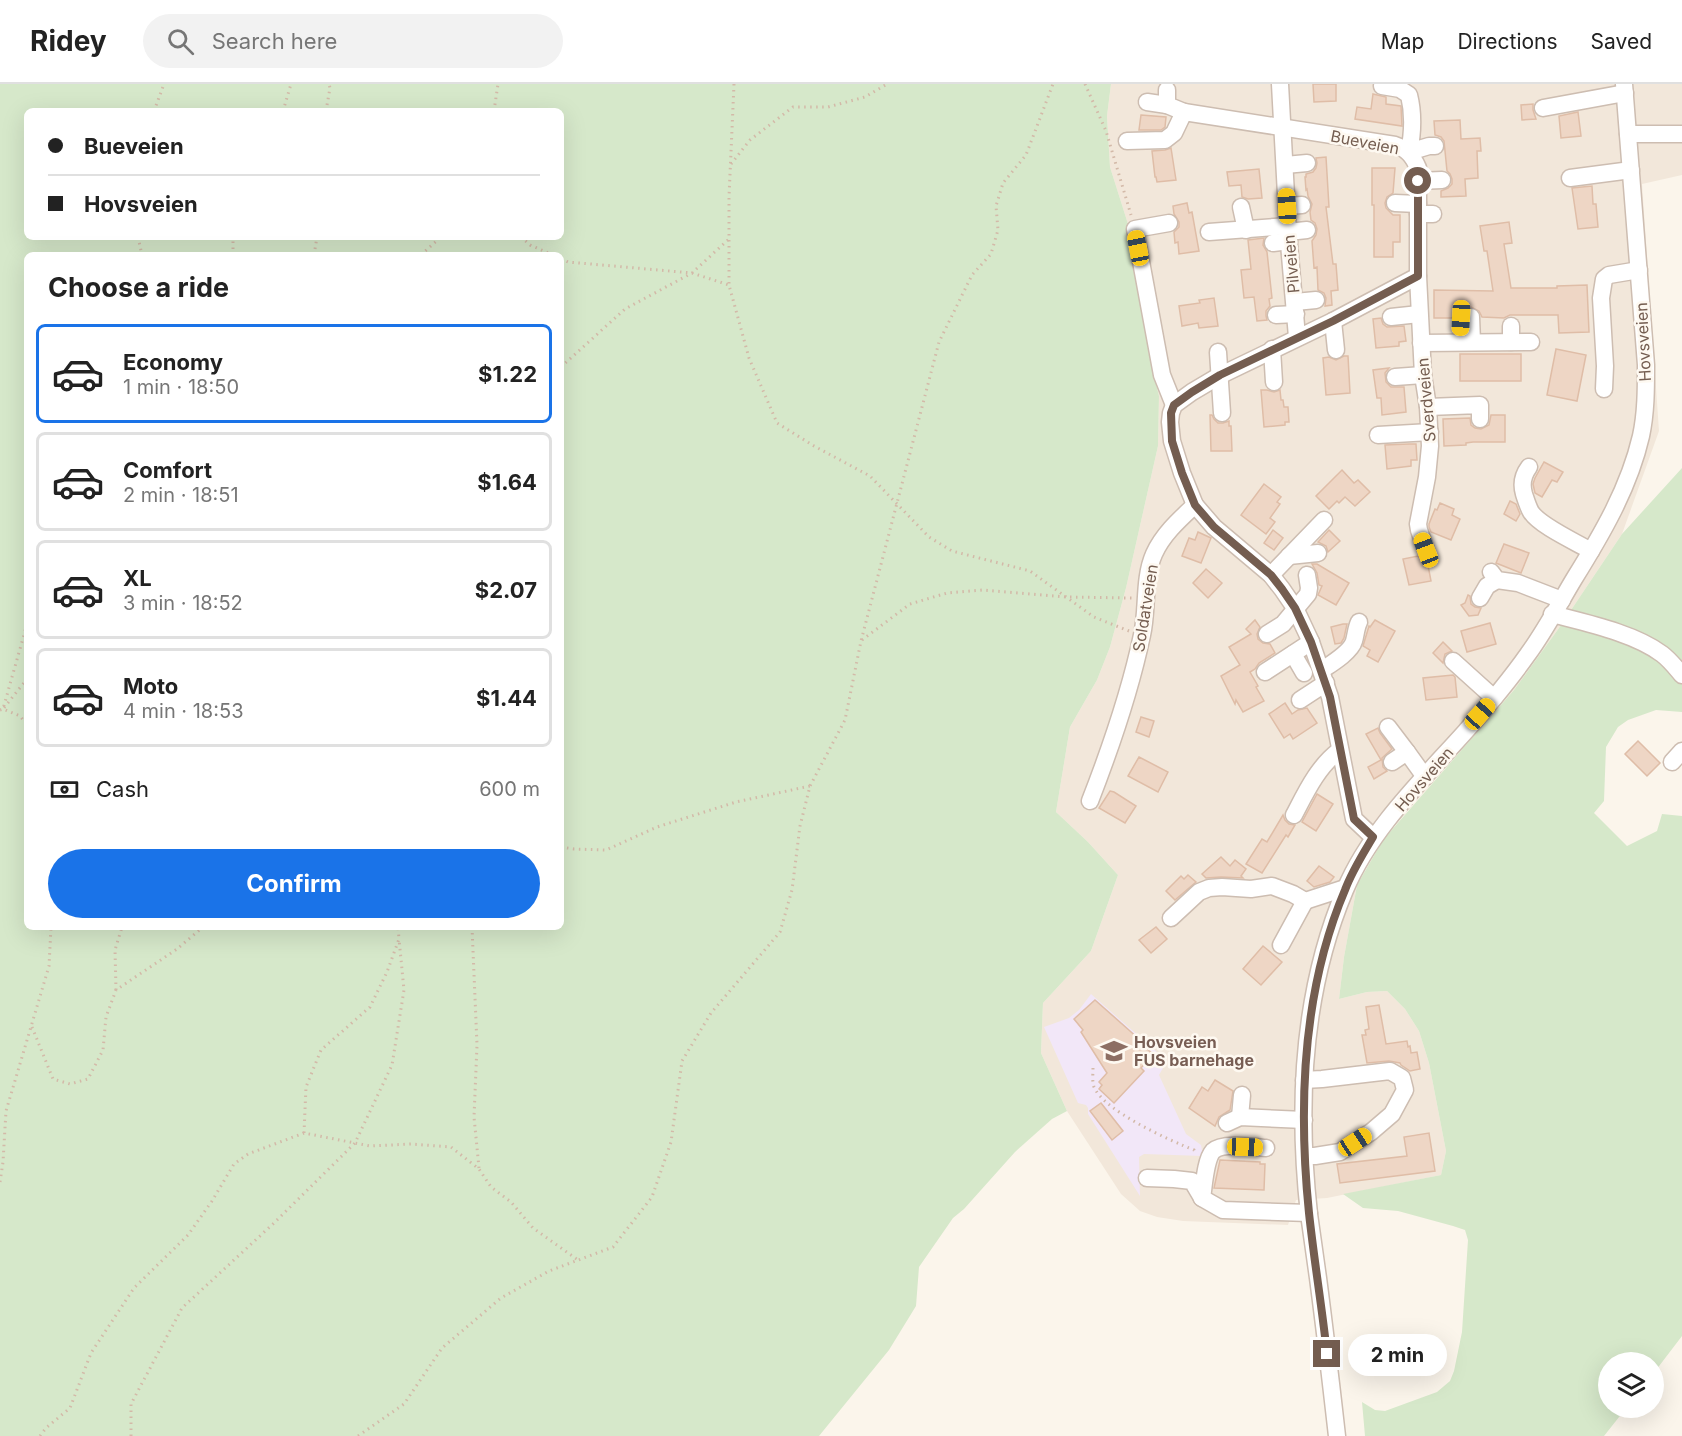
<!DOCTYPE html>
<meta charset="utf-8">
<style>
:root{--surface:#fff;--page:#f2f2f2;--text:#222;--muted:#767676;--line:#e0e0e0;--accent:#1a73e8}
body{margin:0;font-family:Inter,sans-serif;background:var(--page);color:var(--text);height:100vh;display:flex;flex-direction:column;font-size:22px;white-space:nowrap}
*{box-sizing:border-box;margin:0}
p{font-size:20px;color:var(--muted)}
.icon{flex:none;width:33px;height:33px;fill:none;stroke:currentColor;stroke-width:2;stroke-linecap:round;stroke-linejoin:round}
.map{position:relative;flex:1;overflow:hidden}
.drawer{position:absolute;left:24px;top:168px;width:540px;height:678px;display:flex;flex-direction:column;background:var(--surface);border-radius:9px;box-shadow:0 6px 24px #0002}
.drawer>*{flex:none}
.hud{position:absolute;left:24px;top:24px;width:540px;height:132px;border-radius:9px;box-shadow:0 6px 24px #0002;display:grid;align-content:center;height:132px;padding:0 24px;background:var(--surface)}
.fabs{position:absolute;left:1598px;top:1268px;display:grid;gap:12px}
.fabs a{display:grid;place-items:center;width:66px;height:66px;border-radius:50%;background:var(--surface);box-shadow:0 6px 24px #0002;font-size:30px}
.end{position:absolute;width:27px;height:27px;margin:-14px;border:8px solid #745d50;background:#fff;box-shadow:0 0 0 3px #fff}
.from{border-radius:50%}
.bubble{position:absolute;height:42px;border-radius:21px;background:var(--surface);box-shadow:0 6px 24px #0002;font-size:20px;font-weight:700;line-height:42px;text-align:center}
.car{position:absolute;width:18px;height:36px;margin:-18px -9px;border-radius:8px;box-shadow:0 0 4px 2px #0007;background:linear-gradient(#f5c518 24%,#345 0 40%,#f5c518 0 76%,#345 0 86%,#f5c518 0)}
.hud b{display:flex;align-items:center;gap:21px;height:57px;font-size:22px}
.hud b+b{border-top:2px solid var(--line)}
.hud i{width:15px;height:15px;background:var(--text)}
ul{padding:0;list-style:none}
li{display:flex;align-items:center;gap:18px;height:99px;margin:0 12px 9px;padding:0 12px;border:3px solid var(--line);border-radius:9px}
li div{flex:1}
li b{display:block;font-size:22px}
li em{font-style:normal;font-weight:700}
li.current{border-color:var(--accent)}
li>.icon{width:54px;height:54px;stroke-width:1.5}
h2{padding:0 24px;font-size:27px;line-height:72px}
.pay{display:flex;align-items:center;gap:15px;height:66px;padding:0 24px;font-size:22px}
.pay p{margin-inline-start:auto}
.primary-button{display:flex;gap:12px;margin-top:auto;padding:12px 24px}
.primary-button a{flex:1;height:69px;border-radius:36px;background:var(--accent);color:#fff;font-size:24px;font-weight:700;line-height:69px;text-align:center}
header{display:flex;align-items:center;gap:36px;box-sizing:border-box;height:84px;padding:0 30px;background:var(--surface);border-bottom:2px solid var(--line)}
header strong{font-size:28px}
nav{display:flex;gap:33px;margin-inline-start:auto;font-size:21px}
.search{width:420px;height:54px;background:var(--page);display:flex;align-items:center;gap:15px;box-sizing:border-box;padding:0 21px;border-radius:33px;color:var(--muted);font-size:22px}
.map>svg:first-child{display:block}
.residential{fill:#f2e7da}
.education{fill:#f2e7f8}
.green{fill:#d6e8ca;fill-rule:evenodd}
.building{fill:#eed6c5;stroke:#dfbda7;stroke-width:1.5}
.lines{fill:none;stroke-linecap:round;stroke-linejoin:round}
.minor-casing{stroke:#cdbdb1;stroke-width:19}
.path{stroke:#d3b9a8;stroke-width:3;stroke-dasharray:1.5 4.5;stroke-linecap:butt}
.minor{stroke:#fff;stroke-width:16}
.route{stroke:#745d50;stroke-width:8}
.labels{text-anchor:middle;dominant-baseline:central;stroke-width:5;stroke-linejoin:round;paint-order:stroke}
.street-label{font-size:16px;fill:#745d50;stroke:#fef9f1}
.education-label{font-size:16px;font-weight:bold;fill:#785e54;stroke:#fef9f1;text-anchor:start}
</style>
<header>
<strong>Ridey</strong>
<div class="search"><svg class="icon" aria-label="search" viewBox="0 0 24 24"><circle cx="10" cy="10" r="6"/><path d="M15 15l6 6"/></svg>Search here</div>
<nav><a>Map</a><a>Directions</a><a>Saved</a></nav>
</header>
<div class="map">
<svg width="1682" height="1352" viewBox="0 0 1682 1352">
<rect width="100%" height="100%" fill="#fbf5eb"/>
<polygon class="residential" points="1111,0 1682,0 1682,91 1642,100 1659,347 1622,450 1559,544 1514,606 1383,755 1357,801 1344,873 1339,915 1367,908 1387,907 1405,925 1419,947 1429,979 1446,1067 1441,1091 1327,1114 1296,1116 1288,1141 1183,1137 1157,1133 1140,1127 1121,1110 1067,1027 1041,969 1043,919 1091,867 1118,791 1088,758 1056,728 1070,643 1097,596 1110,563 1126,504 1158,362 1159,312 1149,271 1128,140 1110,83 1107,32"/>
<polygon class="education" points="1091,910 1167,977 1159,991 1186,1050 1201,1061 1203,1072 1144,1070 1139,1073 1140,1112 1088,1030 1088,1024 1086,1021 1078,1019 1044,943 1069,934 1079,926"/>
<g class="green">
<path d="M0,0H1111L1107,32L1110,83L1128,140L1149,271L1159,312L1158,362L1126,504L1110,563L1097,596L1070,643L1056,728L1088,758L1118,791L1091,867L1043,919L1041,969L1067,1027L1052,1035L1015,1068L964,1125L953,1134L919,1183L916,1222L889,1266L819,1352H0ZM27,27H561V153H27ZM27,171H561V843H27Z"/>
<polygon points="1682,384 1682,628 1656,626 1628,636 1618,643 1606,663 1604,717 1594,729 1627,762 1657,747 1662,730 1682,732 1682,1252 1653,1290 1653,1278 1608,1278 1608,1323 1627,1323 1604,1352 1365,1352 1362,1318 1375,1326 1385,1327 1437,1308 1450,1297 1454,1287 1462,1248 1468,1156 1465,1146 1453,1142 1398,1127 1363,1124 1343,1110 1441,1091 1446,1067 1429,979 1419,947 1405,925 1387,907 1367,908 1339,915 1344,873 1357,801 1383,756 1514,606 1559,544 1622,450"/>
</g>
<g class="building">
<polygon points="1313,0 1336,0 1336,17 1314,18"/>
<polygon points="1373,10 1386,13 1386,20 1401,22 1402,42 1355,35 1357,23 1371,25"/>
<polygon points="1533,20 1533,26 1536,35 1522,36 1521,21"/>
<polygon points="1578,28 1581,52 1561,54 1559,32"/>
<polygon points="1141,31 1166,33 1165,43 1161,46 1139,46"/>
<polygon points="1460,36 1461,55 1480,54 1481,67 1477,67 1478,94 1465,95 1466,112 1441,113 1441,107 1448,104 1452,100 1452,95 1450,90 1447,87 1444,57 1441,53 1435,51 1434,37"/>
<polygon points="1171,64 1176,96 1157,98 1156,93 1155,93 1152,67 1165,66"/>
<polygon points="1326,73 1329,123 1326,123 1333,180 1336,180 1338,206 1331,207 1332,221 1325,222 1326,214 1324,209 1318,206 1317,183 1314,184 1312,157 1316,151 1317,145 1315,139 1311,136 1310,128 1312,120 1308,112 1307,105 1306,106 1305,93 1306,93 1306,90 1313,88 1316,84 1317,79 1316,74"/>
<polygon points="1372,84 1395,84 1393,109 1387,113 1385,119 1386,124 1393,131 1400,131 1400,158 1393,158 1393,173 1374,173 1374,121 1372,121"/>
<polygon points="1259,85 1262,114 1248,115 1242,113 1241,101 1229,102 1227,88"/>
<polygon points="1592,102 1593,120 1596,120 1598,143 1578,145 1572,104"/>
<polygon points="1187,119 1189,129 1192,128 1199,167 1179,170 1178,158 1175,159 1174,148 1179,143 1179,138 1174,130 1173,122"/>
<polygon points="1509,138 1512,159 1504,160 1511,204 1557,204 1557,202 1587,201 1589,248 1559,249 1558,231 1510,231 1504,234 1482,233 1479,227 1471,223 1465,225 1461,229 1461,234 1434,234 1434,206 1493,207 1487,167 1484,167 1480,142"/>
<polygon points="1264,154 1263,161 1267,168 1272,214 1269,215 1270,222 1266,227 1266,232 1267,236 1257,237 1254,213 1244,214 1241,186 1251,185 1248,156"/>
<polygon points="1214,214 1218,242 1199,244 1198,239 1182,242 1179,222 1200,219 1199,216"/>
<polygon points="1381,234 1383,240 1387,243 1404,242 1406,257 1399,258 1399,262 1376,264 1373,235"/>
<polygon points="1556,265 1586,271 1577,317 1547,311"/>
<rect x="1460" y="270" width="61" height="27"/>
<polygon points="1344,272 1348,272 1350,309 1326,311 1323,274 1329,273 1336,276"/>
<polygon points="1389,284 1385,289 1386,298 1391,303 1404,303 1406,328 1382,331 1381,314 1377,314 1373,286"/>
<polygon points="1261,306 1267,306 1274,308 1280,306 1281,316 1283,316 1284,323 1288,323 1289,338 1285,338 1285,341 1264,343"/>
<polygon points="1210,331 1212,331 1214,335 1218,339 1223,339 1229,337 1229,342 1231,342 1232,367 1211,367"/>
<polygon points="1491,331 1505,331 1505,358 1473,358 1466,359 1466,361 1444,362 1443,335 1470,334 1471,341 1475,344 1481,345 1489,341"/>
<polygon points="1409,360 1416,360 1417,376 1411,376 1411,382 1387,385 1385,361"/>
<polygon points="1544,378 1563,388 1557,398 1552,396 1542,413 1535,409 1533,400 1535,394"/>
<polygon points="1342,386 1354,399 1358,396 1370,408 1355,422 1345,413 1339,419 1337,417 1329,425 1316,412"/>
<polygon points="1264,400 1281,413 1277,418 1280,420 1270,434 1275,438 1266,450 1241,431"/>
<polygon points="1510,417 1516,420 1520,430 1516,437 1504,430"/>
<polygon points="1440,419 1454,425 1452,431 1460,435 1451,456 1431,448 1429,443 1429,440 1435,425 1437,426"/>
<polygon points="1273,446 1283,454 1274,466 1264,459"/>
<polygon points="1329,446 1340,457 1328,468 1326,462 1318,458"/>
<polygon points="1198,448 1211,454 1201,479 1182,472 1189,454 1195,456"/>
<polygon points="1504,460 1529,469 1521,489 1496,479"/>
<polygon points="1418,472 1420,474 1427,476 1431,497 1409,501 1403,475"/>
<polygon points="1312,480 1317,480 1349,499 1336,521 1318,511 1322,502 1319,501 1317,489"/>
<polygon points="1206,485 1222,499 1208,514 1193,499"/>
<polygon points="1468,511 1470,512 1471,520 1475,523 1481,524 1478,531 1469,532 1461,521 1465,519"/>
<polygon points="1255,536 1260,543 1257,550 1258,555 1263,559 1270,560 1275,569 1259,579 1255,585 1250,588 1258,602 1256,603 1264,617 1243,628 1236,616 1235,620 1221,592 1240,581 1229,563 1251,550 1246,545"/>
<polygon points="1375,536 1395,547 1378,578 1367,572 1370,566 1363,562 1369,542 1370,543"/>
<polygon points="1490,539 1496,560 1467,568 1461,547"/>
<polygon points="1343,540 1347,540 1344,554 1341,559 1335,560 1331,543"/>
<polygon points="1443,558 1452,567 1445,570 1443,579 1433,569"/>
<polygon points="1453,591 1455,593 1457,613 1426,616 1423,594"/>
<polygon points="1285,619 1292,630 1298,626 1307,624 1317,639 1293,655 1290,650 1284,654 1269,630"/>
<polygon points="1141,633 1154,637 1149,653 1136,648"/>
<polygon points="1378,644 1380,649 1392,665 1382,674 1383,683 1387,687 1374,695 1368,683 1381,676 1366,650"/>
<polygon points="1638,657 1660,679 1647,692 1625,670"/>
<polygon points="1139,673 1168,688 1158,708 1128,692"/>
<polygon points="1110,707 1114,708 1136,722 1125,739 1099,724"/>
<polygon points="1317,710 1333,720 1316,747 1302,738"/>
<polygon points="1283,731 1285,736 1289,740 1295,741 1288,753 1286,751 1262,789 1246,780 1262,755 1267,758"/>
<polygon points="1221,773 1230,782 1235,776 1246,785 1241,792 1243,794 1221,793 1206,794 1202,790"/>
<polygon points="1319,782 1334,793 1330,798 1314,803 1307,797"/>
<polygon points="1188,791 1196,798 1175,816 1166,807 1181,792 1184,795"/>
<polygon points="1156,843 1167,855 1151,869 1139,856"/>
<polygon points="1263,862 1282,878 1261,901 1243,885"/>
<polygon points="1095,916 1139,955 1138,956 1153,970 1141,984 1144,987 1114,1019 1099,1005 1102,1001 1099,998 1107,989 1081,948 1083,946 1074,935"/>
<polygon points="1379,921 1386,960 1407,957 1408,963 1410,962 1411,969 1417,968 1420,985 1410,987 1401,981 1400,979 1389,977 1367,979 1362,951 1366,951 1365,946 1369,945 1366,923"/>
<polygon points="1215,996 1233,1007 1230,1026 1219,1033 1215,1042 1189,1024 1202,1003 1208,1007"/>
<polygon points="1101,1019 1123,1047 1112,1056 1090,1027"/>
<polygon points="1429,1049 1435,1087 1340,1099 1337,1080 1407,1072 1404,1053"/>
<polygon points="1220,1076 1260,1078 1260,1080 1265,1080 1264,1106 1214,1104"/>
</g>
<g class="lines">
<g class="minor-casing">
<g id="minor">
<polyline points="1280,0 1288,148 1297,253"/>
<path d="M1382,2L1400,5L1409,11C1414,31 1413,48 1409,68L1429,62H1435"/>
<polyline points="1167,6 1167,21 1184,28"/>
<polyline points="1147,18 1167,21"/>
<polyline points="1543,24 1625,9"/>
<polyline points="1628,50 1682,50"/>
<path d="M1127,57L1165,56L1174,49L1184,28L1395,61C1407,65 1413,72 1418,84V192L1333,237L1219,292L1192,308L1174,321L1171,329L1170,338L1172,357L1182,389L1195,421"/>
<polyline points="1285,81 1307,79"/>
<polyline points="1570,94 1631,86"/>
<polyline points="1418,97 1442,96"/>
<polyline points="1395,119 1418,120"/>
<polyline points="1287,122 1302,121"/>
<polyline points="1241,123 1246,146"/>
<polyline points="1418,130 1433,130"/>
<polyline points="1169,139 1135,145 1162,291 1174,321"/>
<polyline points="1209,148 1288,142"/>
<polyline points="1288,148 1307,146"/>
<polyline points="1273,159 1289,157"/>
<polyline points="1418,192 1423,291 1428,323 1430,362 1427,393 1418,440 1419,446 1426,466"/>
<polyline points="1295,218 1316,216"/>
<polyline points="1276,231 1296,230"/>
<polyline points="1391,233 1419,230"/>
<polyline points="1471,233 1472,258"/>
<polyline points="1333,237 1336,266"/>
<polyline points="1511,258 1511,242"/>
<polyline points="1421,259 1531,258"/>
<polyline points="1272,265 1274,298"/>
<polyline points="1218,268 1222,329"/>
<polyline points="1395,293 1423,291"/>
<polyline points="1604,305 1605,282 1601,214 1604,195 1609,191 1639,186"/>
<polyline points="1428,323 1480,321 1480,335"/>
<polyline points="1378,351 1430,348"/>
<path d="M1529,383C1523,391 1521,400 1524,410C1526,416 1528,423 1531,428C1540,442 1576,458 1591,467"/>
<polyline points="1289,472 1318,469"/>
<polyline points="1491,488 1497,496 1518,499 1562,516"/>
<polyline points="1271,491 1324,436"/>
<polyline points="1480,514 1487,502 1497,496"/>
<path d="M1552,530C1586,539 1634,549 1662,570C1670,576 1676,584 1682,591"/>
<polyline points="1267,550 1283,540 1308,510 1309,504 1307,491"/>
<polyline points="1293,570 1304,589"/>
<polyline points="1453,577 1494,614"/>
<path d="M1322,586C1331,580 1351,568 1354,557C1356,550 1356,544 1359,538"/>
<polyline points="1265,588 1311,558"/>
<polyline points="1300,616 1326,599"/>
<polyline points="1388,643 1407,668"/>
<polyline points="1392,678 1407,668 1425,693"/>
<polyline points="1672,678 1682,667"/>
<path d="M1090,717C1111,663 1130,608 1142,551C1148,525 1143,495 1154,470C1163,450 1180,435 1195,421L1214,443L1271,491L1282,505L1295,524L1311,558L1330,613L1354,735L1373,753"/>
<path d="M1294,731C1306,708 1318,682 1340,666"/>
<polyline points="1171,834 1199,808 1209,804 1222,803 1251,805 1272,802 1293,810 1305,817 1345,804"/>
<polyline points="1281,861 1305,817"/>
<polyline points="1304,996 1322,995 1390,987 1402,994 1405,1006 1392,1030 1371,1048 1340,1068 1315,1072 1305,1072"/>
<polyline points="1240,1033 1242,1011"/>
<polyline points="1227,1039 1240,1033 1304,1036"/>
<path d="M1266,1064C1254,1063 1222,1058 1213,1067C1205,1076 1204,1103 1202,1114L1223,1126L1309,1129"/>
<polyline points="1147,1094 1174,1095 1192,1097 1202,1114"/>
<path d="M1337,1352C1331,1299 1325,1247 1318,1194C1315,1173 1312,1152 1309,1130C1297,1022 1302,908 1345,806C1370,746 1422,696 1465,648C1487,623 1509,597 1528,570C1545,547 1559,520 1574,495C1602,450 1629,404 1641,352C1646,329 1646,305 1646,281L1624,0"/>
</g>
</g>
<g class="path">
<polyline points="734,0 729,113 729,201 749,274 777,339 814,362 870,392 929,453 952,467 1030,487 1094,533 1129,547"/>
<polyline points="1085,0 1106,47 1131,131"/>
<polyline points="154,27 164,0"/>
<polyline points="283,27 291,0"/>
<polyline points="326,27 330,4 329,0"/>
<polyline points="494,27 498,0"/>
<polyline points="731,80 750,56 793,23 828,23 865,13 887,0"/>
<polyline points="138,153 142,171"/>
<polyline points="521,153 530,161 553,171"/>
<polyline points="233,171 233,153"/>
<polyline points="314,171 317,153"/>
<polyline points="421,171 441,153"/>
<polyline points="561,175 568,178 692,189 729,201"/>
<polyline points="561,283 625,225 692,189 730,154"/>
<polyline points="27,540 3,625 27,595"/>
<polyline points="862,556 910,520 947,509 983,506 1066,513 1132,514"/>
<polyline points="0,626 3,625 20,632 27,641"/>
<polyline points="561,763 574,765 606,766 657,743 736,718 810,702"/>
<polyline points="472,843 477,961 474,1033 479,1084"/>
<polyline points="116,906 115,866 122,843"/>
<polyline points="32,943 53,995 70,1000 88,995 103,966 106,933 116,906 177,865 203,843"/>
<path d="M1093,984C1093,990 1092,997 1094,1003C1104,1027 1169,1056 1194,1066L1195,1069"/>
<polyline points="304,1049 306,1003 321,966 370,923 387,888 399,855 398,843"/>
<polyline points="0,1098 3,1078 6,1027 49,882 51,843"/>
<polyline points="40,1352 46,1344 70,1324 91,1269 134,1204 188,1151 212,1117 234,1080 248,1070 304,1049 370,1062 411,1060 451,1063 479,1085 491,1103 511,1118 533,1144 578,1176"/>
<polyline points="131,1352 131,1320 182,1224 274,1139 355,1059 392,981 404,906 399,855"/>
<polyline points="358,1352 404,1320 442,1264 501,1214 549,1187 613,1163 652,1113 671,1058 682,977 711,929 780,848 792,806 800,742 810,702 845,636 861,557 939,258 972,191 991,170 998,146 996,122 1003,99 1026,71 1053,0"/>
</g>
<use href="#minor" class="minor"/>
</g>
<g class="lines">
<path class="route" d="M1327,1270C1322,1223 1314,1176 1309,1129C1298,1021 1302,907 1345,806C1352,787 1363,770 1373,753L1354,735L1330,613L1311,558L1295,524L1282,505L1271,491L1214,443L1195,421L1182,389L1172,357L1171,329L1174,321L1192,308L1220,291L1333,237L1418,192V97"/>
</g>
<defs>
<g id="school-bare" transform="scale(2.07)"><path d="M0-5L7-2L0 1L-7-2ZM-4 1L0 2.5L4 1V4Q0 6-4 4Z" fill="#8d6e63" stroke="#fef9f1" stroke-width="2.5" paint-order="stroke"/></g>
</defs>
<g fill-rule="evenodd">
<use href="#school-bare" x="1114" y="967"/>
</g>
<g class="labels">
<g class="street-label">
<text transform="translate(1365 58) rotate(11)">Bueveien</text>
<text transform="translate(1291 180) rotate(-95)">Pilveien</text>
<text transform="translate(1643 258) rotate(-93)">Hovsveien</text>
<text transform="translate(1426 316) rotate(-95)">Sverdveien</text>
<text transform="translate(1145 524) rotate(-81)">Soldatveien</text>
<text transform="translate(1424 695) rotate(-49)">Hovsveien</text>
</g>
<g class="education-label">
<text x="1134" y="958">Hovsveien<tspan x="1134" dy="18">FUS barnehage</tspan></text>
</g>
</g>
</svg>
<div class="fabs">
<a><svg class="icon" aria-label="layers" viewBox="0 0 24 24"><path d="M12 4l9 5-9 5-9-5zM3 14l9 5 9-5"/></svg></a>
</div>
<i class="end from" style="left:1418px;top:97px"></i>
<i class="end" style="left:1327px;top:1270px"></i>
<div class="bubble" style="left:1348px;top:1250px;width:99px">2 min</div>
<i class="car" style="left:1287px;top:122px;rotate:357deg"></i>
<i class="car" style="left:1138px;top:164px;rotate:349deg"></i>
<i class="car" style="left:1461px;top:234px;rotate:183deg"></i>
<i class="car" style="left:1426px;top:466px;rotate:339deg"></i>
<i class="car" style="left:1480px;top:630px;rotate:42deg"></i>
<i class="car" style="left:1355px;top:1058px;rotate:57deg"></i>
<i class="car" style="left:1245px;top:1063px;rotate:92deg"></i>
<div class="hud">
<b><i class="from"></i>Bueveien</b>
<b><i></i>Hovsveien</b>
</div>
<section class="drawer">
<h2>Choose a ride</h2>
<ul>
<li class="current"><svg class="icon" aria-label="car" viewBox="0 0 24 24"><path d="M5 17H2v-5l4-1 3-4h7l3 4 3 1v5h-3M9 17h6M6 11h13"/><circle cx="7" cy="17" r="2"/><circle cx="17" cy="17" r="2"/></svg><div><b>Economy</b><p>1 min · 18:50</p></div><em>$1.22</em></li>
<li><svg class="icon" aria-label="car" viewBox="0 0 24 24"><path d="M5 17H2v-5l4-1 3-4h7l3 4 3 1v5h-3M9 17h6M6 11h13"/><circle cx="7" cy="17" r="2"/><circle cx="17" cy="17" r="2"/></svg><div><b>Comfort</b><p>2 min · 18:51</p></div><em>$1.64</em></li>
<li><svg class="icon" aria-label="car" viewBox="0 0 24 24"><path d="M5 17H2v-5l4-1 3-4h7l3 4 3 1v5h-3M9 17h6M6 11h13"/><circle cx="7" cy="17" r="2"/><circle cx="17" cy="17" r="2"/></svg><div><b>XL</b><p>3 min · 18:52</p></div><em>$2.07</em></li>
<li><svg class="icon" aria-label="car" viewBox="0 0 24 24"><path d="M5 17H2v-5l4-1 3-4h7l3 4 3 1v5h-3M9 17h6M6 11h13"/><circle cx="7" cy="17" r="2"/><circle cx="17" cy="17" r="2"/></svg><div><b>Moto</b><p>4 min · 18:53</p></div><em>$1.44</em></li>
</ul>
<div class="pay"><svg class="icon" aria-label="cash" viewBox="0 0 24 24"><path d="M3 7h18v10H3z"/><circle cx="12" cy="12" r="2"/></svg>Cash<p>600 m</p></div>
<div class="primary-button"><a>Confirm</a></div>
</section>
</div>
